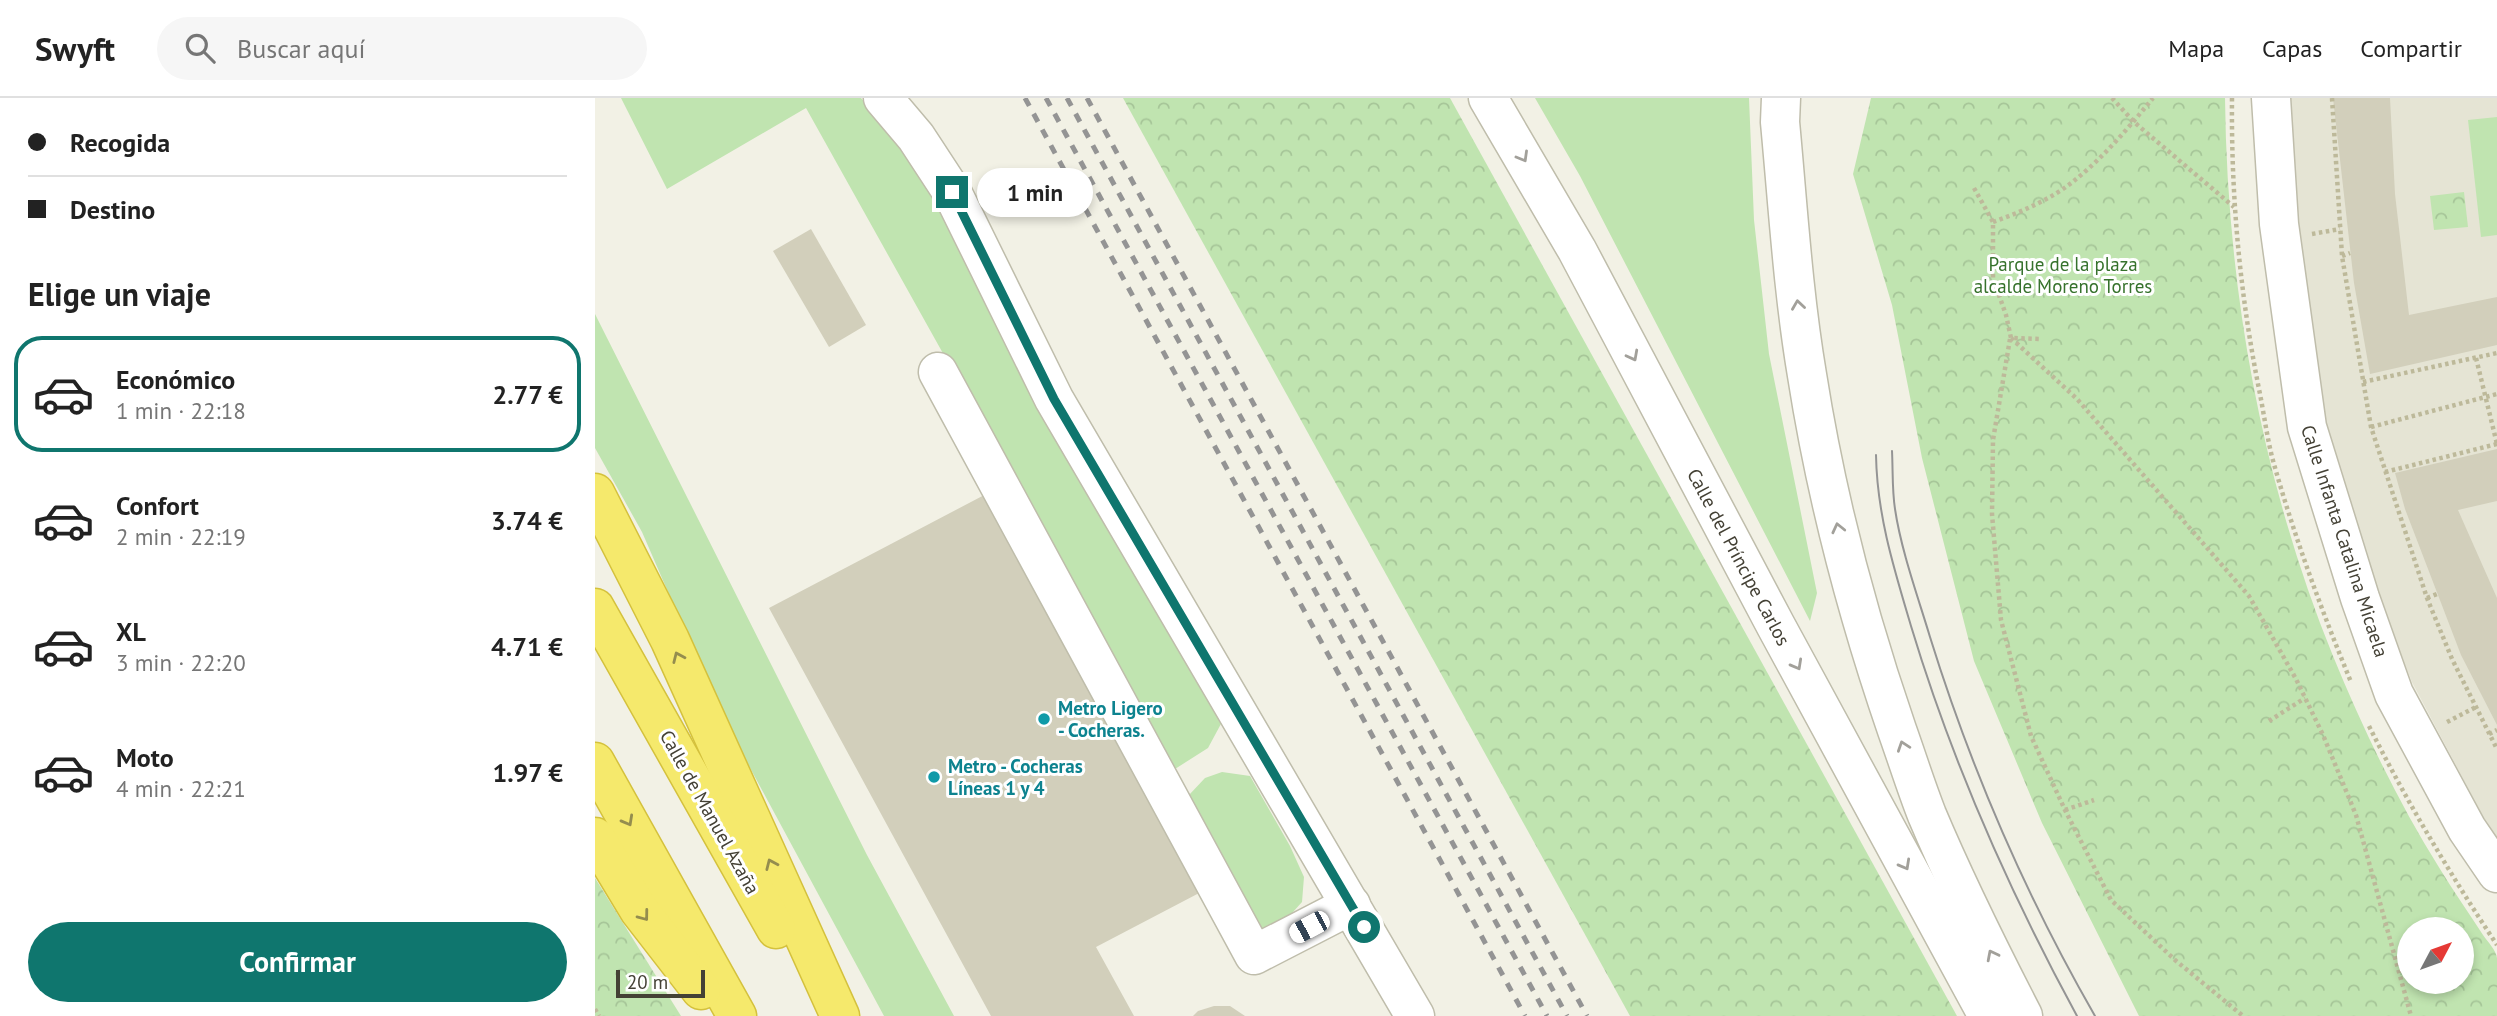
<!DOCTYPE html>
<html lang="es">
<meta charset="utf-8">
<style>
:root{--surface:#fff;--page:#f6f6f6;--text:#222;--muted:#767676;--line:#e0e0e0;--accent:#0f766e}
body{margin:0;font-family:"PT Sans",sans-serif;background:var(--page);color:var(--text);height:100vh;display:flex;flex-direction:column;font-size:26px;white-space:nowrap}
*{box-sizing:border-box;margin:0}
p{font-size:23px;color:var(--muted)}
.icon{flex:none;width:38px;height:38px;fill:none;stroke:currentColor;stroke-width:2;stroke-linecap:round;stroke-linejoin:round}
.map{position:relative;flex:1;overflow:hidden}
.side{display:flex;flex-direction:column;background:var(--surface);width:595px}
.side>*{flex:none}
.banner{display:grid;align-content:center;height:154px;padding:0 28px;background:var(--surface)}
.needle{width:46px;rotate:49deg}
.buttons{position:absolute;left:1802px;top:819px;display:grid;gap:14px}
.buttons a{display:grid;place-items:center;width:77px;height:77px;border-radius:50%;background:var(--surface);box-shadow:0 4px 10px #0003;font-size:35px}
.scale{position:absolute;left:21px;bottom:18px;width:89px;box-sizing:border-box;padding-left:7px;border:4px solid #444135;border-top:0;font-size:19px;line-height:24px;white-space:nowrap;color:#444135;-webkit-text-stroke:5px #fff;paint-order:stroke}
.end{position:absolute;width:32px;height:32px;margin:-16px;border:9px solid #0f766e;background:#fff;box-shadow:0 0 0 4px #fff}
.from{border-radius:50%}
.bubble{position:absolute;height:49px;border-radius:24px;background:var(--surface);box-shadow:0 4px 10px #0003;font-size:23px;font-weight:600;line-height:49px;text-align:center}
.car{position:absolute;width:21px;height:42px;margin:-21px -10px;border-radius:9px;box-shadow:0 0 5px 2px #0007;background:linear-gradient(#fff 24%,#345 0 40%,#fff 0 76%,#345 0 86%,#fff 0)}
.banner b{display:flex;align-items:center;gap:24px;height:66px;font-size:26px}
.banner b+b{border-top:2px solid var(--line)}
.banner i{width:18px;height:18px;background:var(--text)}
ul{padding:0;list-style:none}
li{display:flex;align-items:center;gap:21px;height:116px;margin:0 14px 10px;padding:0 14px;border:4px solid transparent;border-radius:28px}
li div{flex:1}
li b{display:block;font-size:26px}
li em{font-style:normal;font-weight:600}
li.active{border-color:var(--accent)}
li>.icon{width:63px;height:63px;stroke-width:1.5}
h2{padding:0 28px;font-size:32px;line-height:84px}
.button{display:flex;gap:14px;margin-top:auto;padding:14px 28px}
.button a{flex:1;height:80px;border-radius:42px;background:var(--accent);color:#fff;font-size:28px;font-weight:600;line-height:80px;text-align:center}
header{display:flex;align-items:center;gap:42px;box-sizing:border-box;height:98px;padding:0 35px;background:var(--surface);border-bottom:2px solid var(--line)}
header strong{font-size:33px}
nav{display:flex;gap:38px;margin-inline-start:auto;font-size:24px}
.search{width:490px;height:63px;background:var(--page);display:flex;align-items:center;gap:18px;box-sizing:border-box;padding:0 24px;border-radius:38px;color:var(--muted);font-size:26px}
main{display:flex;flex:1;min-height:0}
.map>svg:first-child{display:block}
.residential{fill:#e5e4d4}
.grass{fill:#c0e4b0}
.park{fill:url(#park-crowns);fill-rule:evenodd}
.building{fill:#d2cfbb}
.lines{fill:none;stroke-linecap:round;stroke-linejoin:round}
.minor-casing{stroke:#bfbdab;stroke-width:41}
.highway-casing{stroke:#d4c13d;stroke-width:41}
.path{stroke:#bdb99a;stroke-width:4.5;stroke-dasharray:3.5 3.5;stroke-linecap:butt}
.minor{stroke:#fff;stroke-width:38}
.highway{stroke:#f5e96c;stroke-width:38}
.tram{stroke:#949494;stroke-width:2}
.rail{stroke:#949494;stroke-width:5;stroke-dasharray:9 9;stroke-linecap:butt}
.oneway{stroke:#a2a09a}
.oneway2{stroke:#948d4e}
.route{stroke:#0f766e;stroke-width:9}
.culture-dot{fill:#0f9aa8;stroke:#fff;stroke-width:2.5}
.labels{text-anchor:middle;dominant-baseline:central;stroke-width:6;stroke-linejoin:round;paint-order:stroke}
.park-label{font-size:19px;fill:#36722c;stroke:#fff}
.street-label{font-size:19px;fill:#444135;stroke:#fff}
.culture-label{font-size:19px;font-weight:bold;fill:#0d838f;stroke:#fff;text-anchor:start}
</style>
<header>
<strong>Swyft</strong>
<div class="search"><svg class="icon" aria-label="search" viewBox="0 0 24 24"><circle cx="10" cy="10" r="6"/><path d="M15 15l6 6"/></svg>Buscar aquí</div>
<nav><a>Mapa</a><a>Capas</a><a>Compartir</a></nav>
</header>
<main>
<section class="side">
<div class="banner">
<b><i class="from"></i>Recogida</b>
<b><i></i>Destino</b>
</div>
<h2>Elige un viaje</h2>
<ul>
<li class="active"><svg class="icon" aria-label="car" viewBox="0 0 24 24"><path d="M5 17H2v-5l4-1 3-4h7l3 4 3 1v5h-3M9 17h6M6 11h13"/><circle cx="7" cy="17" r="2"/><circle cx="17" cy="17" r="2"/></svg><div><b>Económico</b><p>1 min · 22:18</p></div><em>2.77 €</em></li>
<li><svg class="icon" aria-label="car" viewBox="0 0 24 24"><path d="M5 17H2v-5l4-1 3-4h7l3 4 3 1v5h-3M9 17h6M6 11h13"/><circle cx="7" cy="17" r="2"/><circle cx="17" cy="17" r="2"/></svg><div><b>Confort</b><p>2 min · 22:19</p></div><em>3.74 €</em></li>
<li><svg class="icon" aria-label="car" viewBox="0 0 24 24"><path d="M5 17H2v-5l4-1 3-4h7l3 4 3 1v5h-3M9 17h6M6 11h13"/><circle cx="7" cy="17" r="2"/><circle cx="17" cy="17" r="2"/></svg><div><b>XL</b><p>3 min · 22:20</p></div><em>4.71 €</em></li>
<li><svg class="icon" aria-label="car" viewBox="0 0 24 24"><path d="M5 17H2v-5l4-1 3-4h7l3 4 3 1v5h-3M9 17h6M6 11h13"/><circle cx="7" cy="17" r="2"/><circle cx="17" cy="17" r="2"/></svg><div><b>Moto</b><p>4 min · 22:21</p></div><em>1.97 €</em></li>
</ul>
<div class="button"><a>Confirmar</a></div>
</section>
<div class="map">
<svg width="1902" height="918" viewBox="0 0 1902 918">
<defs>
<pattern id="park-crowns" width="20" height="18" patternUnits="userSpaceOnUse" patternTransform="scale(1.75)"><rect width="20" height="18" fill="#c0e4b0"/><path d="M2 6a3 3 0 1 1 6 0M12 15a3 3 0 1 1 6 0" fill="none" stroke="#a6c598"/></pattern>
</defs>
<rect width="100%" height="100%" fill="#f2f1e5"/>
<polygon class="residential" points="1696,0 1902,0 1902,745 1817,584 1765,455 1729,330 1705,185 1696,68"/>
<g class="grass">
<polygon points="26,0 266,0 309,51 352,122 627,624 613,650 580,671 211,10 72,91"/>
<polygon points="940,0 1154,0 1159,122 1174,256 1222,495 1215,523 985,78"/>
<polygon points="1902,19 1902,137 1886,139 1873,22"/>
<polygon points="0,216 272,757 359,918 289,918 126,616 47,434 0,350"/>
<polygon points="627,674 655,678 695,748 709,779 707,804 689,824 666,836 623,749 594,697 610,680"/>
</g>
<g class="park">
<polygon points="528,0 855,0 1362,918 1035,918"/>
<path d="M1276,0H1630C1632,190 1666,381 1738,558C1768,631 1803,704 1845,771C1859,794 1874,815 1888,837C1893,844 1901,852 1902,860C1902,878 1902,899 1902,918H1544L1447,725L1379,563L1327,360L1297,207L1258,76ZM1815,831H1867V884H1815Z"/>
<polygon points="1869,94 1873,129 1839,132 1835,98"/>
<polygon points="0,780 86,918 0,918"/>
</g>
<g class="building">
<polygon points="1738,0 1795,0 1800,96 1814,217 1902,199 1902,247 1775,276 1759,185"/>
<polygon points="216,131 271,227 234,249 178,153"/>
<polygon points="1902,351 1902,403 1863,412 1902,500 1902,627 1866,557 1810,411 1800,375"/>
<polygon points="395,394 608,793 501,849 539,918 396,918 174,510"/>
<polygon points="619,908 635,908 650,918 598,918 603,913"/>
</g>
<g class="lines">
<g class="minor-casing">
<g id="minor">
<polyline points="288,0 321,39 357,94 459,301 820,918"/>
<polyline points="893,0 982,152 1181,528 1393,918"/>
<path d="M1186,0L1185,24C1193,109 1198,194 1212,277C1231,398 1262,516 1302,632C1312,660 1321,689 1332,717C1361,786 1394,852 1428,918"/>
<polyline points="1676,0 1684,126 1712,329 1765,500 1799,596 1872,731 1902,775"/>
<polyline points="343,274 659,857 756,807"/>
</g>
</g>
<g class="highway-casing">
<g id="highway">
<polyline points="0,395 75,542 245,918"/>
<polyline points="0,510 181,831"/>
<polyline points="0,664 142,918"/>
<polyline points="0,739 44,812 106,892"/>
</g>
</g>
<g class="path">
<polyline points="1517,0 1539,24 1639,109"/>
<path d="M1637,0C1636,100 1645,198 1665,296C1669,317 1672,338 1677,359C1698,435 1726,511 1756,584"/>
<polyline points="1737,0 1747,158 1776,329 1832,500 1857,561 1902,651"/>
<polyline points="1379,90 1398,124 1398,180 1411,217 1416,240 1445,241"/>
<path d="M1398,124C1426,114 1457,101 1480,82C1509,59 1535,28 1558,0"/>
<polyline points="1717,136 1745,131"/>
<polyline points="1747,158 1755,155"/>
<polyline points="1416,240 1482,301 1654,498 1701,581 1728,637 1761,717 1816,918"/>
<polyline points="1415,241 1398,342 1397,416 1406,522 1436,638 1470,712 1516,802 1580,862 1648,918"/>
<polyline points="1881,260 1902,346"/>
<polyline points="1768,284 1902,255"/>
<polyline points="1776,329 1902,296"/>
<polyline points="1790,374 1902,346"/>
<polyline points="1832,500 1842,496"/>
<polyline points="1674,623 1710,600"/>
<polyline points="1852,624 1881,609"/>
<path d="M1774,628C1812,704 1855,776 1902,847"/>
<polyline points="1894,636 1902,632"/>
<polyline points="1470,712 1499,702"/>
<polyline points="0,911 4,918"/>
</g>
<use href="#minor" class="minor"/>
<use href="#highway" class="highway"/>
<g class="tram">
<path d="M1297,353C1298,373 1297,392 1300,411C1306,452 1323,499 1335,539C1376,671 1431,798 1500,918"/>
<path d="M1281,357C1282,417 1299,471 1316,528C1357,664 1414,793 1482,918"/>
</g>
<g class="rail">
<polyline points="430,0 930,918"/>
<polyline points="451,0 952,918"/>
<polyline points="472,0 972,918"/>
<polyline points="492,0 992,918"/>
</g>
</g>
<defs><path id="oneway-chevron" d="M-2-3.5L2.5 0L-2 3.5" fill="none" stroke-width="1.6" stroke-linecap="round" stroke-linejoin="round" transform="scale(1.75)"/></defs>
<g class="oneway">
<use href="#oneway-chevron" transform="translate(928 59) rotate(60)"/>
<use href="#oneway-chevron" transform="translate(1203 207) rotate(-98)"/>
<use href="#oneway-chevron" transform="translate(1038 258) rotate(62)"/>
<use href="#oneway-chevron" transform="translate(1243 430) rotate(-103)"/>
<use href="#oneway-chevron" transform="translate(1202 567) rotate(61)"/>
<use href="#oneway-chevron" transform="translate(1308 648) rotate(-109)"/>
<use href="#oneway-chevron" transform="translate(1310 767) rotate(61)"/>
<use href="#oneway-chevron" transform="translate(1397 857) rotate(-117)"/>
</g>
<g class="oneway2">
<use href="#oneway-chevron" transform="translate(83 559) rotate(-114)"/>
<use href="#oneway-chevron" transform="translate(33 723) rotate(61)"/>
<use href="#oneway-chevron" transform="translate(176 766) rotate(-114)"/>
<use href="#oneway-chevron" transform="translate(49 818) rotate(53)"/>
</g>
<g class="lines">
<polyline class="route" points="357,94 459,301 769,829"/>
</g>
<g class="culture-dot">
<circle cx="449" cy="621" r="7"/>
<circle cx="339" cy="679" r="7"/>
</g>
<g class="labels">
<g class="park-label">
<text x="1468" y="166">Parque de la plaza<tspan x="1468" dy="22">alcalde Moreno Torres</tspan></text>
</g>
<g class="street-label">
<text transform="translate(1750 443) rotate(72)">Calle Infanta Catalina Micaela</text>
<text transform="translate(1144 459) rotate(62)">Calle del Príncipe Carlos</text>
<text transform="translate(115 714) rotate(61)">Calle de Manuel Azaña</text>
</g>
<g class="culture-label">
<text x="463" y="610">Metro Ligero<tspan x="463" dy="22">- Cocheras.</tspan></text>
<text x="353" y="668">Metro - Cocheras<tspan x="353" dy="22">Líneas 1 y 4</tspan></text>
</g>
</g>
</svg>
<div class="buttons">
<a><svg class="needle" viewBox="-14 -14 28 28"><path d="M0-13l5 13h-10z" fill="#e53935"/><path d="M0 13l5-13h-10z" fill="#767676"/></svg></a>
</div>
<div class="scale">20 m</div>
<i class="end from" style="left:769px;top:829px"></i>
<i class="end" style="left:357px;top:94px"></i>
<div class="bubble" style="left:382px;top:70px;width:116px">1 min</div>
<i class="car" style="left:714px;top:829px;rotate:242deg"></i>
</div>
</main>
